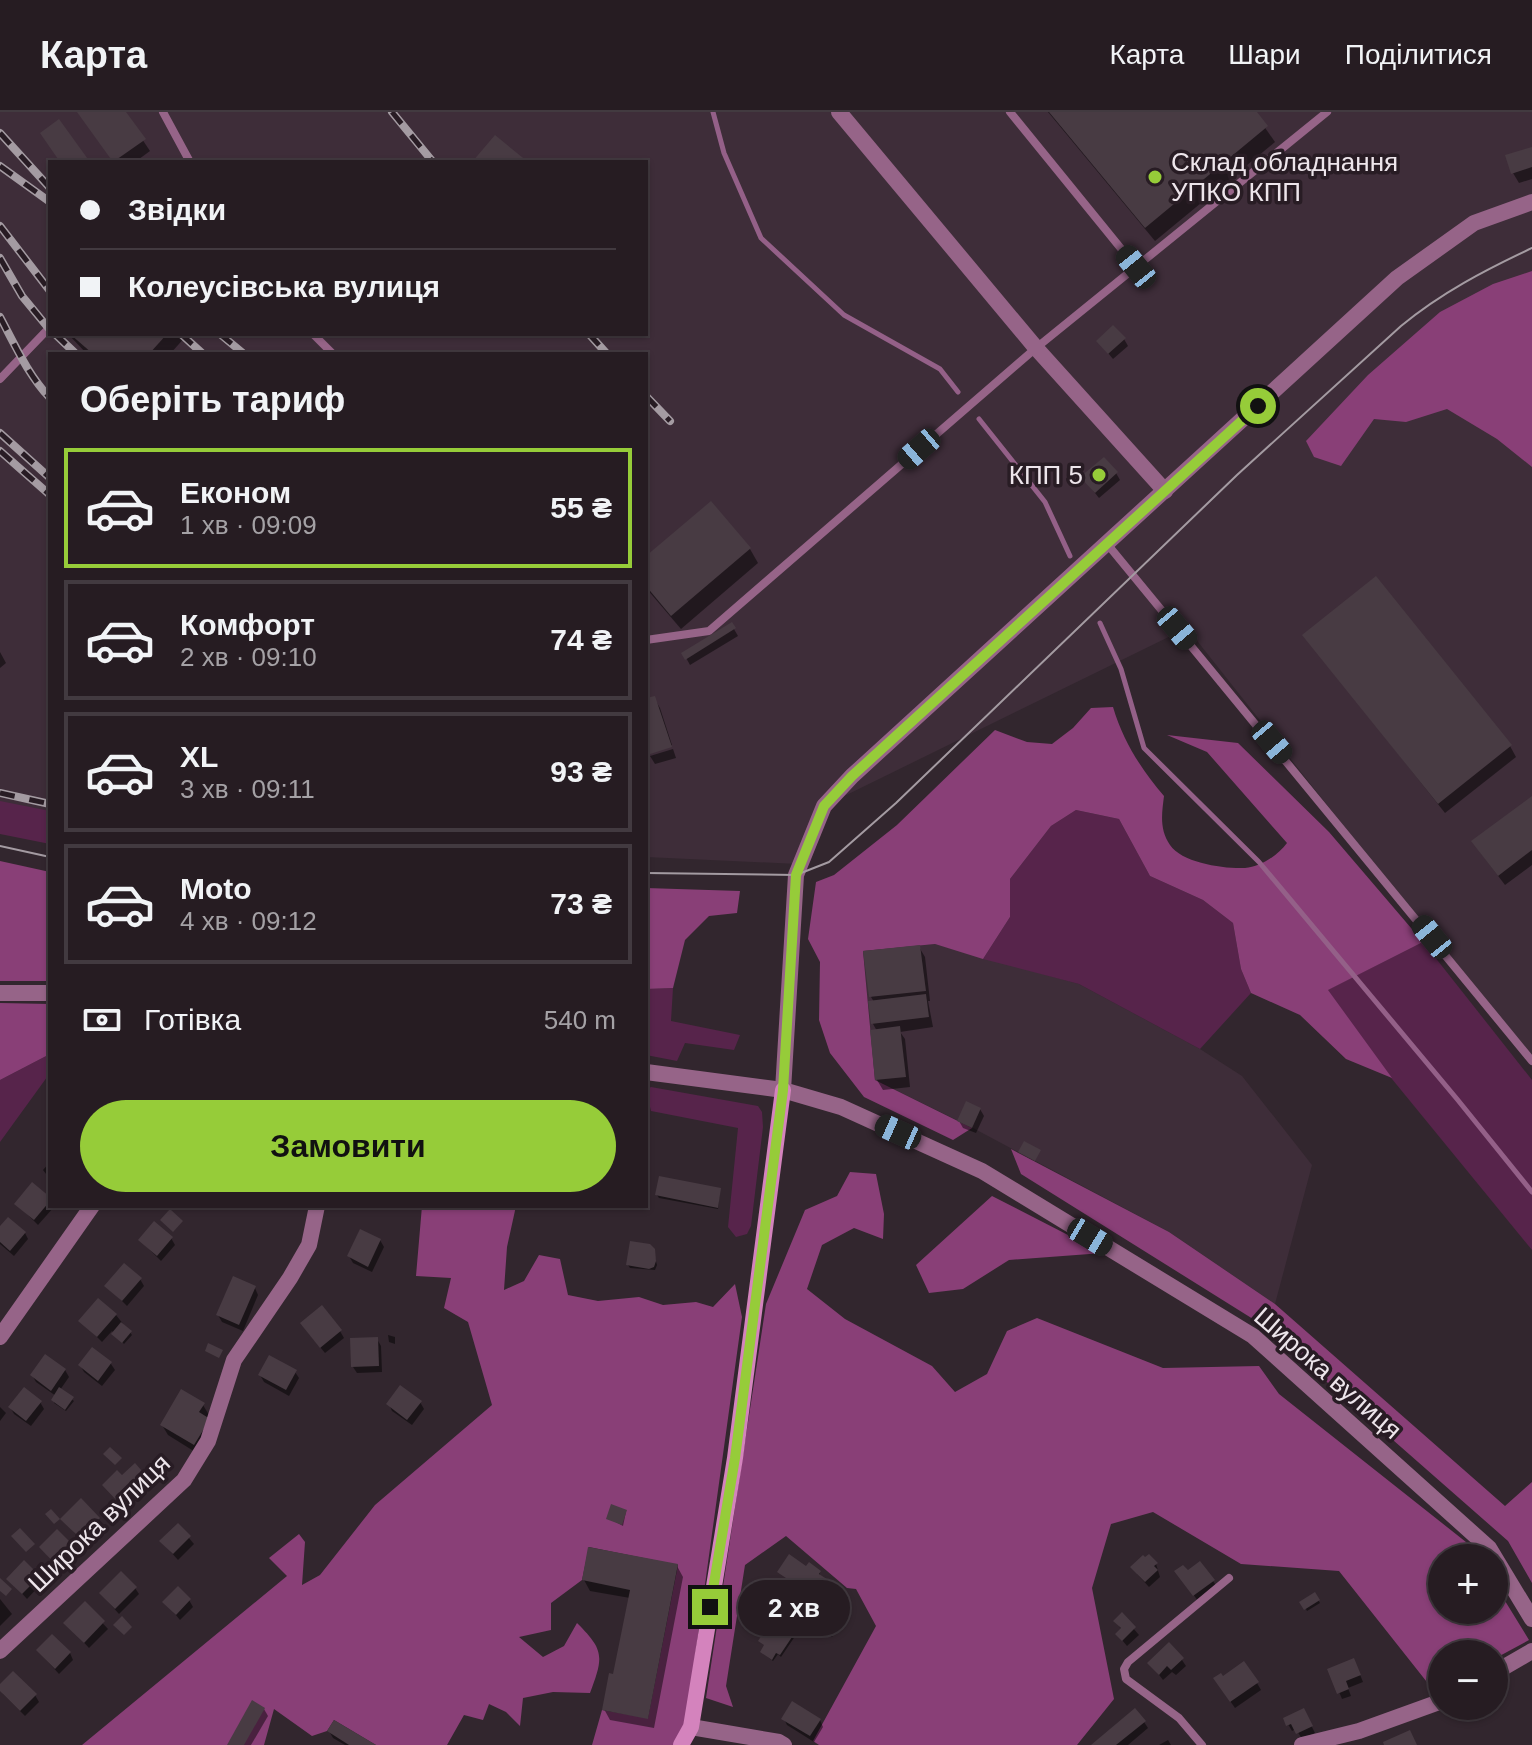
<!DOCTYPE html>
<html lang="uk">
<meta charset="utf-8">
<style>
:root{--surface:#261c22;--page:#2e252a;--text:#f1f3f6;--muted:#a4a1a5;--line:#423a40;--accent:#96cc39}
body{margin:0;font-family:Helvetica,sans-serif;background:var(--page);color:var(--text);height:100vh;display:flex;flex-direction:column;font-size:30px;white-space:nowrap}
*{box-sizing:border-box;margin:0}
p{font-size:26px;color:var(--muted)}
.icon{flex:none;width:44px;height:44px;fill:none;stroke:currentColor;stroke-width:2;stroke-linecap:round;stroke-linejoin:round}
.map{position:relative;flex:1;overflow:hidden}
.details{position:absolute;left:48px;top:240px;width:600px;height:856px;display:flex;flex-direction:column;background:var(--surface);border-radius:0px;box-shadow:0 2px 6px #0004,0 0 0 2px var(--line)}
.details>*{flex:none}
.top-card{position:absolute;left:48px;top:48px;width:600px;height:176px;border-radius:0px;box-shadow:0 2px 6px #0004,0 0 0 2px var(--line);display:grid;align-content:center;height:176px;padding:0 32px;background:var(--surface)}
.controls{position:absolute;left:1428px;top:1432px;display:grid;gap:16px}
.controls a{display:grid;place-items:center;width:80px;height:80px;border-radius:50%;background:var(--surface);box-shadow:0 2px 6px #0004,0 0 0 2px var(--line);font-size:40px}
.end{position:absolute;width:36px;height:36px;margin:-18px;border:10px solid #96cc39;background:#111;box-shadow:0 0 0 4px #111}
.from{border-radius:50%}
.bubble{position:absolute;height:56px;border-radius:28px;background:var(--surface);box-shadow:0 2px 6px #0004,0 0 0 2px var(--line);font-size:26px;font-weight:700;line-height:56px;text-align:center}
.car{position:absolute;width:24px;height:48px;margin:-24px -12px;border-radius:10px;box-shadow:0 0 6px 2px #0007;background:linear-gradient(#222 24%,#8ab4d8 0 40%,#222 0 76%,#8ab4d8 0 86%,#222 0)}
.top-card b{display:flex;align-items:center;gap:28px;height:76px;font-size:30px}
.top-card b+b{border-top:2px solid var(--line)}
.top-card i{width:20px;height:20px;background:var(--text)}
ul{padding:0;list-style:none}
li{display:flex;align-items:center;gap:24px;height:120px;margin:0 16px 12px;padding:0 16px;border:4px solid var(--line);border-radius:0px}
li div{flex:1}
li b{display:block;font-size:30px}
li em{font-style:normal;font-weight:700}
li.current{border-color:var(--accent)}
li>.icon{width:72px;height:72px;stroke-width:1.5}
h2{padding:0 32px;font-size:36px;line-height:96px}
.pay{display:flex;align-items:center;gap:20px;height:88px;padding:0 32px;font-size:30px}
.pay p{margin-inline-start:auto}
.action{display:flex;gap:16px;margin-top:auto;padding:16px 32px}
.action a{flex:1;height:92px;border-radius:48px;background:var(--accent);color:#111;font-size:32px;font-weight:700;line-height:92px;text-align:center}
header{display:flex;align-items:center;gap:48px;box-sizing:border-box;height:112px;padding:0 40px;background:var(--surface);border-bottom:2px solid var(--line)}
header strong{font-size:38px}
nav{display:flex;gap:44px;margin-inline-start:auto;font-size:28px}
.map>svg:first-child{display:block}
.built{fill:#3e2d39;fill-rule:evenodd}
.green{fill:#57244b}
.forest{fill:#893f77}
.shadow{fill:#0007}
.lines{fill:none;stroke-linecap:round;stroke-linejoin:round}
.stream{stroke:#946088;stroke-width:5}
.building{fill:#483b43}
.lane{stroke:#966488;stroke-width:8}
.street{stroke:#966488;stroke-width:16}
.secondary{stroke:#d483bd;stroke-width:16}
.tram{stroke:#a49ba2;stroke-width:2}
.rail-casing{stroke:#a49ba2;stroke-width:8}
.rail{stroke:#281c24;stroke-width:5;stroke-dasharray:15;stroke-linecap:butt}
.route{stroke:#96cc39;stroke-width:10}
.poi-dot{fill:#96cc39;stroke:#281c24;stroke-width:3}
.labels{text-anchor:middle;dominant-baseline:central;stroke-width:7;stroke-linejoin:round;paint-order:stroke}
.poi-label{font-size:26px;fill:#ede5eb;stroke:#281c24;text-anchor:start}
.street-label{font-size:26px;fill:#ede5eb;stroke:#281c24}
</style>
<header>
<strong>Карта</strong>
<nav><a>Карта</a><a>Шари</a><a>Поділитися</a></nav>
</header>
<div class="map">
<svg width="1532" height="1633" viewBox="0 0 1532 1633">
<rect width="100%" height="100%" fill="#32262e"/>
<g class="built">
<path d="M0,0H1532V952L1187,516L824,694L798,752L646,745V242H50V710L0,699ZM50,50H646V222H50Z"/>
<polygon points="935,832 1079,872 1200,937 1242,964 1312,1053 1275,1192 1169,1120 973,1016 875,968 863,839"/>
</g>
<g class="green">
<polygon points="0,689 50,699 50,732 0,722"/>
<polygon points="1076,698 1119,707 1150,764 1203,788 1233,811 1241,857 1251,881 1200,937 1079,872 983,847 1010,805 1010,767 1051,714"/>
<polygon points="1423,830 1532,968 1532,1138 1392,967 1327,878"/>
<polygon points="673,876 671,909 740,923 734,938 685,931 677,949 646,943 646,877"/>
<polygon points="50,942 50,961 0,1030 0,968"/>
<polygon points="651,975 758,994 762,1000 763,1015 751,1114 747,1122 736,1125 728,1115 738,1016 651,999 646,978"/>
</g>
<g class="forest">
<polygon points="1532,159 1532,355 1497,327 1447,297 1406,310 1374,307 1341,354 1314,345 1306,329 1368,263 1440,200 1493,172"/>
<path d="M1113,595C1123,629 1141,657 1164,684C1162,701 1159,717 1170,733C1182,751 1224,757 1245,756C1261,755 1278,743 1287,731L1207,640L1167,623L1238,631L1329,720L1423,830L1328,878L1392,966L1346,947L1300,903L1251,881L1241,857L1233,811L1203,788L1150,764L1119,707L1076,698L1051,714L1010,767V805L983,847L935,832L863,839L875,968L972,1016L953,1028L864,985L830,941L819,908L820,850L808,827L816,770L834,763L897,713L995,618L1027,630L1052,632L1073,616L1091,596Z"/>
<polygon points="0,749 50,760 50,869 0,869"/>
<polygon points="646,776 740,779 737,801 709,804 685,828 673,876 646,877"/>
<polygon points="0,891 50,892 50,942 0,968"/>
<polygon points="1011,1037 1169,1120 1275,1192 1505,1394 1532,1370 1532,1471 1508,1429 1261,1212 1021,1062"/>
<polygon points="850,1060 876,1062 884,1102 883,1127 854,1116 822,1133 807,1177 845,1207 932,1254 955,1280 987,1262 1007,1219 1037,1206 1163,1256 1259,1254 1279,1282 1471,1434 1478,1446 1442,1446 1442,1498 1494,1498 1494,1471 1529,1528 1494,1547 1494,1542 1442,1542 1442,1575 1434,1579 1339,1459 1241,1452 1153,1400 1111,1412 1092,1476 1114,1587 1077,1633 819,1633 813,1629 876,1514 856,1477 847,1476 786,1424 745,1453 726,1574 733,1595 706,1586 766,1192 805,1098 837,1084"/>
<polygon points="992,1084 1103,1141 1009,1148 963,1177 929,1181 916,1153"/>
<path d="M422,1094H516L507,1135L504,1178L524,1169L539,1143L560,1147L568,1183L598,1189L639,1185L663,1193L696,1190L713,1195L735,1172L742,1205L685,1617L676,1633H592L602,1598L648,1606L678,1453L589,1435L582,1468L551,1491V1518L519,1525L543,1545L564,1534L577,1511C604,1538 604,1544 590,1581L553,1580L523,1586L520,1614L506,1600L489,1592L483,1608L464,1603L447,1633H376L334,1608L327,1619L312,1624L274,1597L264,1633H82L287,1464L269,1446L299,1422L305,1430L302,1473L320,1463L375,1393L492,1293L468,1210L444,1196L451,1166L416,1164Z"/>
</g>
<g class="shadow">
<polygon points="79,0 124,0 150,39 135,50 114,50"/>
<polygon points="1048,0 1254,0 1275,30 1155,129"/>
<polygon points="1532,37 1532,67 1519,71 1513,61"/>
<polygon points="68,222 187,222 187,223 170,242 87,242"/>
<polygon points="1124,227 1128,234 1113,247 1098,229"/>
<polygon points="1116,361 1120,368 1099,386 1083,366"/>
<polygon points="750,437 758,451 681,517 646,476 646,447"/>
<polygon points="731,512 738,524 690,553 684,542"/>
<polygon points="1305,524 1510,634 1516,645 1445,701"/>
<polygon points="0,540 6,551 0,556"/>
<polygon points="654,586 660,596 672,633 648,640 646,589"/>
<polygon points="673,637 676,646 655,652 650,644"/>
<polygon points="1532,686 1532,753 1505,773 1480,740"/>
<polygon points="919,835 925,845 930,889 928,889 933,915 900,920 905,927 910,975 883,978 877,968 877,919 873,912 870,891 874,890 871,885"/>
<polygon points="980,997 984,1004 976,1021 963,1016 959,1009"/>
<polygon points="50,1050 50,1067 43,1058"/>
<polygon points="720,1078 718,1097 659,1086 657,1083"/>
<polygon points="50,1088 50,1094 54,1095 38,1113 17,1092"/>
<polygon points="0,1117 25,1121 28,1127 14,1144 0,1132"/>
<polygon points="171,1126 175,1133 161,1149 141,1129"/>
<polygon points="380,1128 384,1135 372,1160 353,1151 349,1144"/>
<polygon points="653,1138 657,1153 655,1158 630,1156 628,1153"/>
<polygon points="140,1167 144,1174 127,1194 107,1174"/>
<polygon points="255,1176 258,1183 243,1219 222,1210 218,1203"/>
<polygon points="116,1203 132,1223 124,1232 112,1219 102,1230 81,1209"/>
<polygon points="306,1218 340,1219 344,1226 325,1241"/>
<polygon points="388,1223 395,1225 395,1232 389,1230"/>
<polygon points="377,1227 381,1234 382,1260 357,1261 353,1255"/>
<polygon points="92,1238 111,1252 115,1258 102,1274 84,1260 80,1253"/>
<polygon points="65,1258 69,1265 60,1278 74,1289 66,1299 54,1291 56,1284 36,1270 32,1263"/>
<polygon points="295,1260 299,1266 289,1284 264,1270 260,1263"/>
<polygon points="40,1290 44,1297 31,1314 14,1302 10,1295"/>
<polygon points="420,1290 424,1297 412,1313 392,1299 389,1292"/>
<polygon points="203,1293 209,1303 200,1343 168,1323 162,1313"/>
<polygon points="0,1295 6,1301 0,1309"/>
<polygon points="122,1366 147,1367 150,1373 125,1398 104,1373"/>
<polygon points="626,1400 623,1414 608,1406"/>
<polygon points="63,1407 99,1407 102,1413 84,1432"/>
<polygon points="178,1413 194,1432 178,1448 162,1430"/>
<polygon points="72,1434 75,1441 59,1457 41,1436"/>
<polygon points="1156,1452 1160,1465 1149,1475 1137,1462"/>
<polygon points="677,1454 683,1465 654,1616 610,1608 604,1597 615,1565 630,1486 590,1479 584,1468"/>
<polygon points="779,1460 820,1460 820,1465 839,1479 831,1490 847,1502 832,1525 806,1508 781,1545 778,1542 773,1549 764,1542 766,1534 760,1529 797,1473"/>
<polygon points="1187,1461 1213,1469 1217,1475 1198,1489 1181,1466"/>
<polygon points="39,1465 42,1471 27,1487 9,1467"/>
<polygon points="135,1476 139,1482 119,1502 101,1482"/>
<polygon points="1315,1483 1320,1491 1307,1499 1302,1490"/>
<polygon points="0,1487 12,1502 0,1514"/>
<polygon points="189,1488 193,1495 180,1508 165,1490"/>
<polygon points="85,1492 108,1517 89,1536 66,1511"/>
<polygon points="1122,1503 1139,1523 1127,1534 1117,1522 1122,1518 1115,1509"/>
<polygon points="38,1539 70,1541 73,1548 59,1562"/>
<polygon points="1182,1548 1186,1554 1176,1563 1172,1560 1163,1568 1150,1551"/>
<polygon points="1357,1555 1363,1570 1348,1576 1351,1584 1342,1587 1330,1558"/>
<polygon points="1257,1571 1261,1578 1235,1596 1219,1573"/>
<polygon points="0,1575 35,1583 39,1590 25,1604 3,1582"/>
<polygon points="264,1597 268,1604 251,1633 229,1633"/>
<polygon points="1307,1605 1315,1621 1302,1627 1296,1617 1292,1619 1285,1607"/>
<polygon points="784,1607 820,1608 823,1615 814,1630 787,1613"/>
<polygon points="1144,1610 1148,1616 1128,1633 1095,1633"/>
<polygon points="329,1619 372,1633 345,1633 333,1626"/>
<polygon points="1168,1628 1171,1633 1159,1633"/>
</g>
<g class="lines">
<g class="stream">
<polyline points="713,0 724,41 761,126 844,203 940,257 958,280"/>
<polyline points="979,307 1045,390 1070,444"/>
<polyline points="1100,511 1121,557 1144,636 1259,750 1457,987 1532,1080"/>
</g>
</g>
<g class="building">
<polygon points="77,0 126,0 146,27 113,50"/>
<polygon points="1049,0 1257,0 1268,14 1145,116"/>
<polygon points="59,7 90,50 60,50 40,21"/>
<polygon points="495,23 528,50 472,50"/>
<polygon points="1532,35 1532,55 1511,62 1505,43"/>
<polygon points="1113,213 1126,226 1108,242 1096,229"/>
<polygon points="70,222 167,222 149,242 93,242"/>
<polygon points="1104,345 1118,360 1095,381 1080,365"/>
<polygon points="711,389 751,436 671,504 646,474 646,444"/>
<polygon points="1376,464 1512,633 1438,692 1302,523"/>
<polygon points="732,510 736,516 685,548 681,541"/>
<polygon points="655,584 672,635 647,643 646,586"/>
<polygon points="1532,684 1532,738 1498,764 1471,729"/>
<polygon points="920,833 926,879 869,885 863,839"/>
<polygon points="926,882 929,905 871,912 868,889"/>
<polygon points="900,914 906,965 875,968 870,918"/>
<polygon points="966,989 981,996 972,1016 957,1009"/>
<polygon points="1024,1029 1041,1038 1035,1049 1018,1040"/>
<polygon points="659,1064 721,1076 718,1096 655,1083"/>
<polygon points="32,1070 50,1085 50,1089 34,1108 14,1092"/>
<polygon points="170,1097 183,1109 173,1120 160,1108"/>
<polygon points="8,1105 26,1120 10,1139 0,1130 0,1114"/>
<polygon points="154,1109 173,1125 157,1144 138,1128"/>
<polygon points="360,1117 381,1127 368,1155 347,1144"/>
<polygon points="630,1129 650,1132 655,1137 656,1149 654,1155 649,1157 626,1153"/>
<polygon points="124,1151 142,1166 122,1189 104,1174"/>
<polygon points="233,1164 256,1174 239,1213 216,1203"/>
<polygon points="98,1186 117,1202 97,1225 78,1209"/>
<polygon points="322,1193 342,1218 320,1236 300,1211"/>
<polygon points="121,1210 132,1219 122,1231 111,1222"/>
<polygon points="378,1225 379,1254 351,1255 350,1226"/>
<polygon points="208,1231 223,1238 219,1246 205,1239"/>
<polygon points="92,1235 112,1250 98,1269 78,1253"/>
<polygon points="45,1242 66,1257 51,1279 30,1263"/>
<polygon points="269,1243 297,1258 286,1278 258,1263"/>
<polygon points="400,1273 422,1289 407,1308 386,1292"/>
<polygon points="24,1275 42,1289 26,1309 8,1295"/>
<polygon points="59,1275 74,1285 65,1298 51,1288"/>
<polygon points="181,1277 205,1291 199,1300 210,1307 194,1333 160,1313"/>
<polygon points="110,1335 122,1346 115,1353 103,1342"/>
<polygon points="135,1351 148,1366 120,1392 102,1373 117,1358 122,1363"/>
<polygon points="81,1386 100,1406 80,1426 60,1407"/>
<polygon points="611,1392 627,1398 622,1413 606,1407"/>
<polygon points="51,1397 60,1407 54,1412 45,1402"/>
<polygon points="178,1411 191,1424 173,1442 159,1429"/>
<polygon points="20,1416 35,1432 26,1440 11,1424"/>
<polygon points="57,1417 73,1433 55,1452 39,1435"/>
<polygon points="588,1435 678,1452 648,1607 602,1598 609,1561 613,1562 630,1478 582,1468"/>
<polygon points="789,1442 806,1454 809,1450 821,1459 819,1462 839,1475 831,1487 847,1498 830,1524 804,1507 780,1543 776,1541 772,1548 760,1540 764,1533 758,1529 795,1472 777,1460"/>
<polygon points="1149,1442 1158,1451 1154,1454 1158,1458 1145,1470 1130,1455 1143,1443 1145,1445"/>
<polygon points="24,1448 40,1464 22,1482 6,1467"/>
<polygon points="1200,1449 1215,1468 1193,1484 1174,1459 1183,1453 1188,1458"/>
<polygon points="121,1459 137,1475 115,1497 99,1481"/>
<polygon points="0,1466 12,1477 6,1484 0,1479"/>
<polygon points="178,1474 191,1487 176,1503 162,1490"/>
<polygon points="1315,1480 1320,1488 1304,1498 1299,1490"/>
<polygon points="85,1489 105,1509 84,1531 63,1511"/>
<polygon points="1122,1500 1136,1515 1122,1529 1115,1522 1121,1516 1113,1509"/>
<polygon points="122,1504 132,1515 124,1523 113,1513"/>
<polygon points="52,1522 71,1540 55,1557 36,1538"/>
<polygon points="1169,1530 1184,1546 1171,1558 1167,1554 1159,1563 1147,1551"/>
<polygon points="1354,1546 1361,1563 1346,1569 1349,1577 1337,1582 1327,1557"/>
<polygon points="1244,1549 1259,1570 1230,1590 1213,1566 1221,1561 1223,1564"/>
<polygon points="13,1559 37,1582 20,1599 0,1579 0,1572"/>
<polygon points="252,1588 265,1596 244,1633 227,1633"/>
<polygon points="792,1589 821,1607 810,1624 781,1607"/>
<polygon points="1135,1596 1146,1609 1116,1633 1091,1633"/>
<polygon points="1304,1596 1313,1614 1296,1622 1291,1612 1286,1614 1283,1606"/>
<polygon points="334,1608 376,1633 349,1633 327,1619"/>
<polygon points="1410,1618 1417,1633 1384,1633 1383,1630"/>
</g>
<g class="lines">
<g class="lane">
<polyline points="163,0 190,50"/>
<polyline points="1010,0 1136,155"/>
<polyline points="313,222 333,242"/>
<polyline points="0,267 50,215"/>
<polyline points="1108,433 1532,949"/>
<polyline points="646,528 709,519 1036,236 1327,0"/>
<polyline points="1202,1633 1179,1606 1126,1567 1124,1557 1128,1550 1229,1466"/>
</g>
<g class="street">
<polyline points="839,0 1036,236 1165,379"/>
<polyline points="0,881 50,881"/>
<polyline points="646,960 783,978 841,995 982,1059 1253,1224 1489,1436 1532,1507"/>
<polyline points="783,978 796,763 824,694 852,664 1397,166 1474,111 1532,90"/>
<polyline points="0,1225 92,1094"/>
<polyline points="0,1539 184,1368 208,1329 234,1248 290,1166 309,1133 317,1094"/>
<polyline points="1494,1561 1532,1539"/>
<polyline points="691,1615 779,1630 784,1633"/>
<polyline points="1302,1633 1359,1619 1442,1589"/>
</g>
<polyline class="secondary" points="681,1633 691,1615 735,1346 783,978"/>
<g class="tram">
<polyline points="0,734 50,745"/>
<path d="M646,761L796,763L829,750L896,691L1237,363L1401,214C1441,181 1485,158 1532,136"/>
</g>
<g class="rail-casing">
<g id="rail">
<polyline points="392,0 433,50"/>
<polyline points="0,21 50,76"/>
<polyline points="0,54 50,90"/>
<polyline points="0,114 50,179"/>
<polyline points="0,146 22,184 50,218"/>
<path d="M0,205C15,233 28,263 50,286"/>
<polyline points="55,222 76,242"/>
<polyline points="181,222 203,242"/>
<polyline points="220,222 244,242"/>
<polyline points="589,222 607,242"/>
<polyline points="646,284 670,309"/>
<polyline points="0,321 50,366"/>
<polyline points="0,339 50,383"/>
<polyline points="0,681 50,692"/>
</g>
</g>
<use href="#rail" class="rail"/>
</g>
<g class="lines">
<polyline class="route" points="710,1495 735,1346 783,978 796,763 824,694 852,664 1258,294"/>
</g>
<g class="poi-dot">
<circle cx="1155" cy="65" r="8"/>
<circle cx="1099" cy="363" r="8"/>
</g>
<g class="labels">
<g class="poi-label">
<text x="1171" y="50">Склад обладнання<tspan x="1171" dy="30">УПКО КПП</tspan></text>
<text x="1083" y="363" text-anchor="end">КПП 5</text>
</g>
<g class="street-label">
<text transform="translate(1328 1261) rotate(41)">Широка вулиця</text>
<text transform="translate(99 1411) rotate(-44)">Широка вулиця</text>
</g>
</g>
</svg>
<div class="controls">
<a>+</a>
<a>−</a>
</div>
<i class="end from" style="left:1258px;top:294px"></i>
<i class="end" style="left:710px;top:1495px"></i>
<div class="bubble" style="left:738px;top:1468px;width:112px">2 хв</div>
<i class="car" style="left:1136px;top:155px;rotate:321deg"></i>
<i class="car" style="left:919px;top:337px;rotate:229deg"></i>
<i class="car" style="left:1177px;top:516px;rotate:140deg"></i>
<i class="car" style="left:1272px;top:630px;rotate:140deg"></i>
<i class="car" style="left:1432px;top:825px;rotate:321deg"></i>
<i class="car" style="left:898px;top:1020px;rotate:294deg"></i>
<i class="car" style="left:1090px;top:1125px;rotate:121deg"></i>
<div class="top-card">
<b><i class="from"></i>Звідки</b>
<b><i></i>Колеусівська вулиця</b>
</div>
<section class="details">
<h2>Оберіть тариф</h2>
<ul>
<li class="current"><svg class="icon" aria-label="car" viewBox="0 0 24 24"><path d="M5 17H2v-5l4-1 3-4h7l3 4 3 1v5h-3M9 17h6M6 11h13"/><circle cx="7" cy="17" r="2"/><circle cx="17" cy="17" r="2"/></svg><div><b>Економ</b><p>1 хв · 09:09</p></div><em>55 ₴</em></li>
<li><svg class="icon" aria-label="car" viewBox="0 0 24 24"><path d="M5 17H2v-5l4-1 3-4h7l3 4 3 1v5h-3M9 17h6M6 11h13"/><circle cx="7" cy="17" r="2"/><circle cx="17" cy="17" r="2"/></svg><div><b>Комфорт</b><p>2 хв · 09:10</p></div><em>74 ₴</em></li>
<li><svg class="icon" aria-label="car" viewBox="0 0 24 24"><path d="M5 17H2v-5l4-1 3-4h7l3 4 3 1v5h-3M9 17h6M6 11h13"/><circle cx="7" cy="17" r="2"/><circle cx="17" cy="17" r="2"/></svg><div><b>XL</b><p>3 хв · 09:11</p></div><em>93 ₴</em></li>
<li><svg class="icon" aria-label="car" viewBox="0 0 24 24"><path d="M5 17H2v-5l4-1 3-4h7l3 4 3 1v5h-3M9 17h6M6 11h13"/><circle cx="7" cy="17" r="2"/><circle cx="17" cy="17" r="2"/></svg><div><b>Moto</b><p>4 хв · 09:12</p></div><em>73 ₴</em></li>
</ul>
<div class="pay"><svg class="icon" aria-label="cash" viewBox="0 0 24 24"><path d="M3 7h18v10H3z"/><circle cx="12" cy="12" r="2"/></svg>Готівка<p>540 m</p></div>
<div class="action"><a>Замовити</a></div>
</section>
</div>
